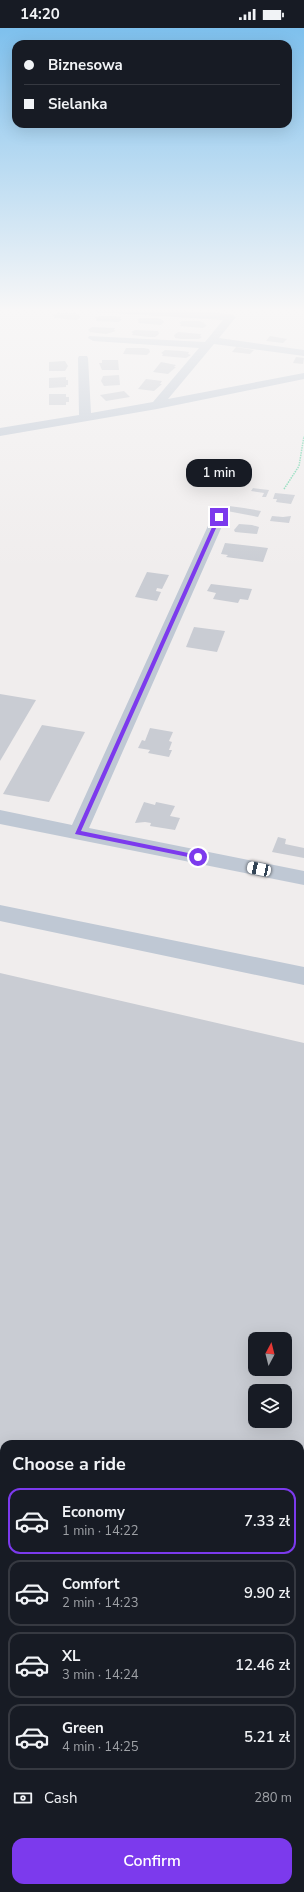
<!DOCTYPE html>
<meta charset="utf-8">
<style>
:root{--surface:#171b24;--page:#242831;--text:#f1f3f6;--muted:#9ea1a6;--line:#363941;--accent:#7c3aed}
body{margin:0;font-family:"Nunito Sans",sans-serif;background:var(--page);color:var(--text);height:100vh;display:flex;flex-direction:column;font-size:15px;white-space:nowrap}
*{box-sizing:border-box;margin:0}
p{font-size:13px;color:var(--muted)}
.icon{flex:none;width:22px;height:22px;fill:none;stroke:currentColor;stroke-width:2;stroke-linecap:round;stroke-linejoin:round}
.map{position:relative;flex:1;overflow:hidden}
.panel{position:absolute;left:0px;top:1412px;width:304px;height:452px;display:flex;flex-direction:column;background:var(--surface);border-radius:12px 12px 0 0;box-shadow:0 4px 16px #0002}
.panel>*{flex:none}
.hud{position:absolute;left:12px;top:12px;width:280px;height:88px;border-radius:12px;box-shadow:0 4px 16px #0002;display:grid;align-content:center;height:88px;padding:0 12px;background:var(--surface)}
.needle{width:26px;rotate:7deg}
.controls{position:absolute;left:248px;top:1304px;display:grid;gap:8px}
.controls a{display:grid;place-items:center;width:44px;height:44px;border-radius:8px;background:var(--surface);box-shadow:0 4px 16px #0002;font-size:20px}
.end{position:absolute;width:18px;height:18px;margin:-9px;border:5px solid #7c3aed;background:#fff;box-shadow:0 0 0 2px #fff}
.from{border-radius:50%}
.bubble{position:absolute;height:28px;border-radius:12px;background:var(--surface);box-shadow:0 4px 16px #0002;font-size:13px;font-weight:600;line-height:28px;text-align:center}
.car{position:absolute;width:12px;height:24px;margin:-12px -6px;border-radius:5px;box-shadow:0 0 3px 1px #0007;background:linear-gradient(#fff 24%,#345 0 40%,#fff 0 76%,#345 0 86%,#fff 0)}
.hud b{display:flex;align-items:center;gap:14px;height:38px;font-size:15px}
.hud b+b{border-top:1px solid var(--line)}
.hud i{width:10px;height:10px;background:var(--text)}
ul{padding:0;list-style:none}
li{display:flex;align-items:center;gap:12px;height:66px;margin:0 8px 6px;padding:0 4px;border:2px solid var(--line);border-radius:12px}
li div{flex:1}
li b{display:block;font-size:15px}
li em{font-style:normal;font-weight:600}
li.on{border-color:var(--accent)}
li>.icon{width:36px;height:36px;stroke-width:1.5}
h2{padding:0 12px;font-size:18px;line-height:48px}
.pay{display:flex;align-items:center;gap:10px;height:44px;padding:0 12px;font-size:15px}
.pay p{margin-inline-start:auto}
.button{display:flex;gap:8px;margin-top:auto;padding:8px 12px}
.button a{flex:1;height:46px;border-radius:12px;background:var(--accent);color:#fff;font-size:16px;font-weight:600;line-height:46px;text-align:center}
.status{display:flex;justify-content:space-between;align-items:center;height:28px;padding:0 20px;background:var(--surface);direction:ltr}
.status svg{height:11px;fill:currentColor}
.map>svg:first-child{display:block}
.building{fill:#c9ccd3;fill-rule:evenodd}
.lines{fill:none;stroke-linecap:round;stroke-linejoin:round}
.path{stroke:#6cd4a9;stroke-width:1.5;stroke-dasharray:1.5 1;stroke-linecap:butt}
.minor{fill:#bfc8d4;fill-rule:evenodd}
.route{fill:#7c3aed}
</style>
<div class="status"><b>14:20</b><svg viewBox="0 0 49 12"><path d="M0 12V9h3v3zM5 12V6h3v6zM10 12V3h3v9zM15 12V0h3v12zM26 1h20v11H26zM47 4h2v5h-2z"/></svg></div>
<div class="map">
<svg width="304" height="1864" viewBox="0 0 304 1864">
<rect width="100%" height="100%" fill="#f0eded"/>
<g class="building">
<polygon points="58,285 75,285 80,286 79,288 81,289 77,292 54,290 55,288 53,287"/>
<polygon points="99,288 116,288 121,289 120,291 122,291 119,294 96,293 97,291 95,290"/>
<polygon points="140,290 158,290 163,292 164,294 161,297 138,295 139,293 137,292"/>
<polygon points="182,293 199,293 205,295 204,296 207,297 203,300 180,298 181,296 179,295"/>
<polygon points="92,299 115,300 114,302 116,303 106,306 89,304 90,303 88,302"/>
<polygon points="135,302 158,303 159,306 155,309 149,309 132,307 133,305 131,304"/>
<polygon points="178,304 201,306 200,308 202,309 199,311 181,311 175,310 174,307"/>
<polygon points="270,308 287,311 283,315 266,313"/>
<polygon points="236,319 254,322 250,326 232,324"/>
<polygon points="126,320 144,320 149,321 150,324 147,327 123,326"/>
<polygon points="165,322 182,323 189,324 188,326 191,327 186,330 162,328 163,326 161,325"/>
<polygon points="296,329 304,330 303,336 293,335"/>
<polygon points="102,332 118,332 119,342 102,342 99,335 102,335"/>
<polygon points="65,333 68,338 65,343 49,343 49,334"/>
<polygon points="161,334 176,337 174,339 176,339 168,346 153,344"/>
<polygon points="119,347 120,357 104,358 101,353 103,348"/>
<polygon points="66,349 66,352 68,352 68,357 66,357 66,359 49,360 49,350"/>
<polygon points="146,351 162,353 160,356 162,356 154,363 138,361"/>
<polygon points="124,363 130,369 106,373 100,367"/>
<polygon points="49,366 66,366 66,369 69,369 69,374 66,374 66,377 49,377"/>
<polygon points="253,460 269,462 266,469 262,469 264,465 251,463"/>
<polygon points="275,465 295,467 291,476 276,474 277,471 273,471"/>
<polygon points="229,478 244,480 261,483 258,489 227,483"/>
<polygon points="272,488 283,489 291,488 289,495 270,493"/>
<polygon points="239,496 252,497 259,499 257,506 235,504 234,502"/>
<polygon points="225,515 268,520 263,534 226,529 228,527 221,526"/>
<polygon points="147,544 169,547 162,561 157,560 156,563 161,564 157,573 135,569"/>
<polygon points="211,556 252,561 248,572 240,571 238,575 213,571 216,565 207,563"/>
<polygon points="194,599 225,603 217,624 186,619"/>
<polygon points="0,666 36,672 0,733"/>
<polygon points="42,697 85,704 49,774 3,766"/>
<polygon points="150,700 173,704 169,713 172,714 169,722 172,722 169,729 148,725 150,722 138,720 142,712 145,713"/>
<polygon points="144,774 155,777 156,774 175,778 170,788 180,790 175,802 150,798 151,795 145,794 135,795"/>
<polygon points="278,809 286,811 285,816 304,820 304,830 272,824"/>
<path d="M0,945L304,1015V1864H0ZM255,1311H285V1341H255ZM255,1363H285V1393H255ZM4,1416H300V1860H4Z"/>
</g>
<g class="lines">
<polyline class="path" points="284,461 299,438 304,408"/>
<g class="minor">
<polygon points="91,281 155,281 231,286 236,289 219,310 304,322 304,328 214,316 168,371 304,345 304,351 157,381 0,408 0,400 79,387 78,330 79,328 87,328 88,330 91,385 153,374 199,320 93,313 88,310 89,308 205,314 223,292 96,284"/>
<polygon points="219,485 224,486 226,489 89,800 304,843 304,857 0,796 0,782 72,797 212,489 214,486"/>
<polygon points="0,877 304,939 304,957 0,893"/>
</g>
</g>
<linearGradient id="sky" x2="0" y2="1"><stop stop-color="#7ec0ed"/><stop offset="0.52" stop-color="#f8f7f7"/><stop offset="1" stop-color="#f8f7f7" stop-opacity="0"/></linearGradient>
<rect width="304" height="542" fill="url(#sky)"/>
<polygon class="route" points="217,488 221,489 81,803 198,827 201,829 198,831 75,806"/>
</svg>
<div class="controls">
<a><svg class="needle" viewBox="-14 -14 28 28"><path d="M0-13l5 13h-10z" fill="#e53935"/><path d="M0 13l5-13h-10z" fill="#9ea1a6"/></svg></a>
<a><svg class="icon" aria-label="layers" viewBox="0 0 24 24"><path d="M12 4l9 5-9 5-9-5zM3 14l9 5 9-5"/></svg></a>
</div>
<i class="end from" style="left:198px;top:829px"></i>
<i class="end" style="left:219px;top:489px"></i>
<div class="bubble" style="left:186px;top:431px;width:66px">1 min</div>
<i class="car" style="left:259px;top:841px;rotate:282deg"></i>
<div class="hud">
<b><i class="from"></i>Biznesowa</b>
<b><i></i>Sielanka</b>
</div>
<section class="panel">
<h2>Choose a ride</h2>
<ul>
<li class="on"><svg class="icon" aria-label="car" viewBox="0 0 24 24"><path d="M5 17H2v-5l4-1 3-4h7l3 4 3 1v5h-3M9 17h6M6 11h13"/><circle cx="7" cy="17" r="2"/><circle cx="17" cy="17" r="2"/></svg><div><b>Economy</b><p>1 min · 14:22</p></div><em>7.33 zł</em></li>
<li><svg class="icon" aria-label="car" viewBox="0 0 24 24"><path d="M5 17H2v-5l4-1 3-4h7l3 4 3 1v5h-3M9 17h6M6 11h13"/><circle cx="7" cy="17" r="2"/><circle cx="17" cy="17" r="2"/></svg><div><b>Comfort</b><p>2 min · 14:23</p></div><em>9.90 zł</em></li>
<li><svg class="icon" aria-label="car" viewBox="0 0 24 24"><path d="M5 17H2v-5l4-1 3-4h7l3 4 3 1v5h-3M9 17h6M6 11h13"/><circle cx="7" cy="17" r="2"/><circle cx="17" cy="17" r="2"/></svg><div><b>XL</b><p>3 min · 14:24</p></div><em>12.46 zł</em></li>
<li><svg class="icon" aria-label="car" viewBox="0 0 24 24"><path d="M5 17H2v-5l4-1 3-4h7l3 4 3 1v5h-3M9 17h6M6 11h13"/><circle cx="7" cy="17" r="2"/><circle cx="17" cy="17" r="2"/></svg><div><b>Green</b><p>4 min · 14:25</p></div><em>5.21 zł</em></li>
</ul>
<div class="pay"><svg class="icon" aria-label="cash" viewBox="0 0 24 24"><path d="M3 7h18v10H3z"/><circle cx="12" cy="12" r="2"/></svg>Cash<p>280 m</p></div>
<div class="button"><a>Confirm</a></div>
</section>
</div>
